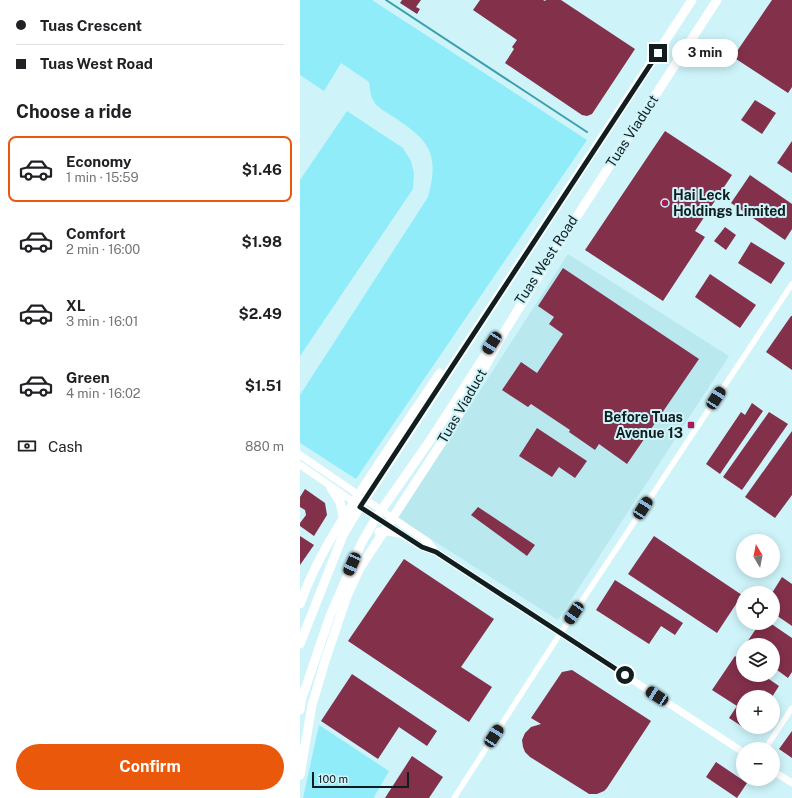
<!DOCTYPE html>
<meta charset="utf-8">
<style>
:root{--surface:#fff;--page:#f2f2f2;--text:#202124;--muted:#757577;--line:#e0e0e0;--accent:#ea580c}
body{margin:0;font-family:"Public Sans",sans-serif;background:var(--page);color:var(--text);height:100vh;display:flex;flex-direction:column;font-size:15px;white-space:nowrap}
*{box-sizing:border-box;margin:0}
p{font-size:13px;color:var(--muted)}
.icon{flex:none;width:22px;height:22px;fill:none;stroke:currentColor;stroke-width:2;stroke-linecap:round;stroke-linejoin:round}
.map{position:relative;flex:1;overflow:hidden}
.drawer{display:flex;flex-direction:column;background:var(--surface);width:300px}
.drawer>*{flex:none}
.guide{display:grid;align-content:center;height:88px;padding:0 16px;background:var(--surface)}
.needle{width:26px;rotate:350deg}
.tools{position:absolute;left:436px;top:534px;display:grid;gap:8px}
.tools a{display:grid;place-items:center;width:44px;height:44px;border-radius:50%;background:var(--surface);box-shadow:0 2px 10px #0003;font-size:20px}
.scale{position:absolute;left:12px;bottom:10px;width:97px;box-sizing:border-box;padding-left:4px;border:2px solid #101e20;border-top:0;font-size:11px;line-height:14px;white-space:nowrap;color:#101e20;-webkit-text-stroke:3px #cef4fa;paint-order:stroke}
.end{position:absolute;width:18px;height:18px;margin:-9px;border:5px solid #101e20;background:#fff;box-shadow:0 0 0 2px #fff}
.from{border-radius:50%}
.bubble{position:absolute;height:28px;border-radius:14px;background:var(--surface);box-shadow:0 2px 10px #0003;font-size:13px;font-weight:700;line-height:28px;text-align:center}
.car{position:absolute;width:12px;height:24px;margin:-12px -6px;border-radius:5px;box-shadow:0 0 3px 1px #0007;background:linear-gradient(#222 24%,#8ab4d8 0 40%,#222 0 76%,#8ab4d8 0 86%,#222 0)}
.guide b{display:flex;align-items:center;gap:14px;height:38px;font-size:15px}
.guide b+b{border-top:1px solid var(--line)}
.guide i{width:10px;height:10px;background:var(--text)}
ul{padding:0;list-style:none}
li{display:flex;align-items:center;gap:12px;height:66px;margin:0 8px 6px;padding:0 8px;border:2px solid transparent;border-radius:8px}
li div{flex:1}
li b{display:block;font-size:15px}
li em{font-style:normal;font-weight:700}
li.selected{border-color:var(--accent)}
li>.icon{width:36px;height:36px;stroke-width:1.5}
h2{padding:0 16px;font-size:18px;line-height:48px}
.pay{display:flex;align-items:center;gap:10px;height:44px;padding:0 16px;font-size:15px}
.pay p{margin-inline-start:auto}
.cta{display:flex;gap:8px;margin-top:auto;padding:8px 16px}
.cta a{flex:1;height:46px;border-radius:24px;background:var(--accent);color:#fff;font-size:16px;font-weight:700;line-height:46px;text-align:center}
main{display:flex;flex:1;min-height:0}
.map>svg:first-child{display:block}
.built{fill:#bae8ef}
.green{fill:#91ecfa}
.lines{fill:none;stroke-linecap:round;stroke-linejoin:round}
.stream{stroke:#3ba0ae;stroke-width:2}
.building{fill:#83304b}
.minor{stroke:#fff;stroke-width:5.5}
.tertiary{stroke:#fff;stroke-width:7}
.primary{stroke:#fff;stroke-width:9}
.route{stroke:#101e20;stroke-width:5}
.poi-dot{fill:#aa1a55;stroke:#cef4fa;stroke-width:1.5}
.labels{text-anchor:middle;dominant-baseline:central;stroke-width:4;stroke-linejoin:round;paint-order:stroke}
.street-label{font-size:14px;fill:#101e20;stroke:#cef4fa}
.poi-label{font-size:14px;font-weight:bold;fill:#101e20;stroke:#cef4fa;text-anchor:start}
</style>
<main>
<section class="drawer">
<div class="guide">
<b><i class="from"></i>Tuas Crescent</b>
<b><i></i>Tuas West Road</b>
</div>
<h2>Choose a ride</h2>
<ul>
<li class="selected"><svg class="icon" aria-label="car" viewBox="0 0 24 24"><path d="M5 17H2v-5l4-1 3-4h7l3 4 3 1v5h-3M9 17h6M6 11h13"/><circle cx="7" cy="17" r="2"/><circle cx="17" cy="17" r="2"/></svg><div><b>Economy</b><p>1 min · 15:59</p></div><em>$1.46</em></li>
<li><svg class="icon" aria-label="car" viewBox="0 0 24 24"><path d="M5 17H2v-5l4-1 3-4h7l3 4 3 1v5h-3M9 17h6M6 11h13"/><circle cx="7" cy="17" r="2"/><circle cx="17" cy="17" r="2"/></svg><div><b>Comfort</b><p>2 min · 16:00</p></div><em>$1.98</em></li>
<li><svg class="icon" aria-label="car" viewBox="0 0 24 24"><path d="M5 17H2v-5l4-1 3-4h7l3 4 3 1v5h-3M9 17h6M6 11h13"/><circle cx="7" cy="17" r="2"/><circle cx="17" cy="17" r="2"/></svg><div><b>XL</b><p>3 min · 16:01</p></div><em>$2.49</em></li>
<li><svg class="icon" aria-label="car" viewBox="0 0 24 24"><path d="M5 17H2v-5l4-1 3-4h7l3 4 3 1v5h-3M9 17h6M6 11h13"/><circle cx="7" cy="17" r="2"/><circle cx="17" cy="17" r="2"/></svg><div><b>Green</b><p>4 min · 16:02</p></div><em>$1.51</em></li>
</ul>
<div class="pay"><svg class="icon" aria-label="cash" viewBox="0 0 24 24"><path d="M3 7h18v10H3z"/><circle cx="12" cy="12" r="2"/></svg>Cash<p>880 m</p></div>
<div class="cta"><a>Confirm</a></div>
</section>
<div class="map">
<svg width="492" height="798" viewBox="0 0 492 798">
<rect width="100%" height="100%" fill="#cef4fa"/>
<polygon class="built" points="268,254 429,356 258,620 98,518"/>
<g class="green">
<path d="M0,0H72L287,140L56,479L0,443V395L128,197C140,153 129,140 92,116C86,112 76,107 73,100C70,95 70,88 69,82L41,63L24,91L0,75Z"/>
<polygon points="47,111 103,148 111,161 114,173 113,189 0,356 0,180"/>
<polygon points="19,725 89,771 74,797 75,798 3,798"/>
</g>
<g class="lines">
<polyline class="stream" points="86,0 287,132"/>
</g>
<g class="building">
<polygon points="102,0 121,0 116,7 120,9 117,14 100,3"/>
<polygon points="180,0 243,0 245,1 246,0 261,0 335,49 292,114 287,116 282,115 205,63 214,49 212,47 217,40 173,10"/>
<polygon points="472,0 492,0 492,87 488,93 433,57"/>
<polygon points="455,100 476,113 462,134 441,120"/>
<polygon points="365,131 432,175 395,231 405,237 363,301 285,250"/>
<polygon points="492,141 492,173 477,163"/>
<polygon points="450,175 492,204 492,229 485,240 431,203"/>
<polygon points="425,227 436,235 426,250 414,241"/>
<polygon points="451,242 485,263 471,284 438,263"/>
<polygon points="263,268 399,359 327,464 299,444 295,450 269,432 270,430 231,404 228,407 202,390 221,362 237,373 263,334 249,324 254,317 238,306"/>
<polygon points="410,274 456,305 440,328 395,297"/>
<polygon points="491,316 492,316 492,370 466,352"/>
<polygon points="452,403 463,411 420,474 406,464 441,412 445,415"/>
<polygon points="469,412 488,424 442,490 423,477"/>
<polygon points="237,428 287,461 275,478 259,467 252,477 219,456"/>
<polygon points="492,431 492,495 475,518 445,497"/>
<polygon points="5,489 25,503 27,515 14,536 0,526 0,523 6,515 5,510 0,507 0,497"/>
<polygon points="178,507 235,545 227,556 171,515"/>
<polygon points="0,536 14,545 0,565"/>
<polygon points="354,536 442,595 417,633 328,574"/>
<polygon points="104,559 194,619 161,667 192,687 169,722 48,641"/>
<polygon points="482,577 492,584 492,626 473,613 472,593"/>
<polygon points="315,580 383,623 375,635 361,626 349,644 296,610"/>
<polygon points="460,623 470,623 492,638 492,672 488,678 473,667 473,645 445,645"/>
<polygon points="435,656 443,662 443,675 463,675 479,686 472,697 443,697 443,727 452,727 449,731 429,718 437,706 412,690"/>
<polygon points="272,670 351,721 307,788 304,791 297,794 289,794 286,792 230,757 225,752 223,747 222,740 225,733 231,727 241,724 231,718 262,672"/>
<polygon points="52,674 137,731 127,746 99,727 78,759 21,721"/>
<polygon points="492,731 492,758 479,749"/>
<polygon points="112,756 143,777 129,798 85,798"/>
<polygon points="416,762 447,783 437,798 406,777"/>
</g>
<g class="lines">
<g class="minor">
<polyline points="465,749 492,708"/>
<polyline points="154,798 256,640 492,284"/>
</g>
<g class="tertiary">
<polyline points="0,455 128,542 136,552 443,752"/>
<polyline points="0,465 99,533 122,547 136,552"/>
<polyline points="473,771 492,783"/>
</g>
<g class="primary">
<polyline points="31,488 40,502 44,520"/>
<polyline points="79,532 89,531 99,533"/>
<path d="M0,604C16,559 41,521 67,482C91,445 116,409 140,373"/>
<polyline points="0,644 43,535 60,507 392,0"/>
<polyline points="0,710 2,698 30,616 62,542 76,518 133,436 189,349"/>
<polyline points="0,775 12,705 25,661 47,596 60,568 153,425 203,334 250,258 417,0"/>
</g>
</g>
<g class="lines">
<polyline class="route" points="325,675 136,552 122,547 60,507 358,53"/>
</g>
<g class="poi-dot">
<circle cx="365" cy="203" r="4"/>
<rect x="387" y="421" width="8" height="8" rx="2"/>
</g>
<g class="labels">
<g class="street-label">
<text transform="translate(332 131) rotate(-57)">Tuas Viaduct</text>
<text transform="translate(246 260) rotate(-57)">Tuas West Road</text>
<text transform="translate(162 406) rotate(-60)">Tuas Viaduct</text>
</g>
<g class="poi-label">
<text x="373" y="195">Hai Leck<tspan x="373" dy="16">Holdings Limited</tspan></text>
<text x="383" y="417" text-anchor="end">Before Tuas<tspan x="383" dy="16">Avenue 13</tspan></text>
</g>
</g>
</svg>
<div class="tools">
<a><svg class="needle" viewBox="-14 -14 28 28"><path d="M0-13l5 13h-10z" fill="#e53935"/><path d="M0 13l5-13h-10z" fill="#757577"/></svg></a>
<a><svg class="icon" aria-label="locate" viewBox="0 0 24 24"><circle cx="12" cy="12" r="6"/><path d="M12 2v4M12 18v4M2 12h4M18 12h4"/></svg></a>
<a><svg class="icon" aria-label="layers" viewBox="0 0 24 24"><path d="M12 4l9 5-9 5-9-5zM3 14l9 5 9-5"/></svg></a>
<a>+</a>
<a>−</a>
</div>
<div class="scale">100 m</div>
<i class="end from" style="left:325px;top:675px"></i>
<i class="end" style="left:358px;top:53px"></i>
<div class="bubble" style="left:372px;top:39px;width:66px">3 min</div>
<i class="car" style="left:192px;top:343px;rotate:213deg"></i>
<i class="car" style="left:416px;top:398px;rotate:33deg"></i>
<i class="car" style="left:343px;top:508px;rotate:33deg"></i>
<i class="car" style="left:52px;top:564px;rotate:204deg"></i>
<i class="car" style="left:274px;top:613px;rotate:214deg"></i>
<i class="car" style="left:357px;top:696px;rotate:303deg"></i>
<i class="car" style="left:194px;top:736px;rotate:33deg"></i>
</div>
</main>
